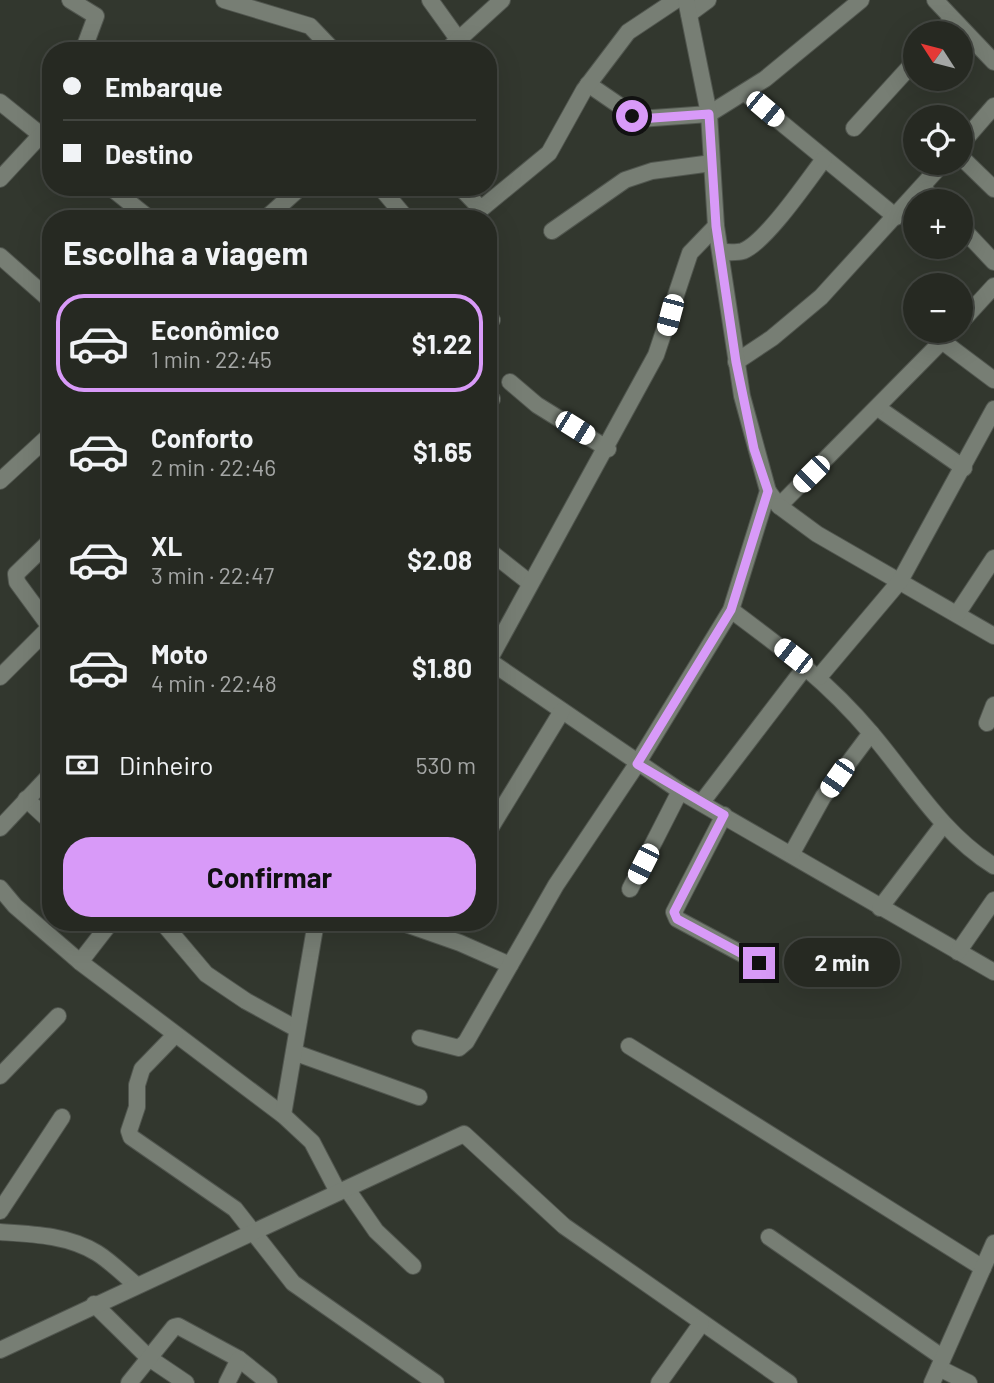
<!DOCTYPE html>
<html lang="pt">
<meta charset="utf-8">
<style>
:root{--surface:#262922;--page:#32352f;--text:#f1f3f6;--muted:#a4a6a5;--line:#424540;--accent:#d89af8}
body{margin:0;font-family:Barlow,sans-serif;background:var(--page);color:var(--text);height:100vh;display:flex;flex-direction:column;font-size:26px;white-space:nowrap}
*{box-sizing:border-box;margin:0}
p{font-size:23px;color:var(--muted)}
.icon{flex:none;width:38px;height:38px;fill:none;stroke:currentColor;stroke-width:2;stroke-linecap:round;stroke-linejoin:round}
.map{position:relative;flex:1;overflow:hidden}
.panel{position:absolute;left:42px;top:210px;width:455px;height:721px;display:flex;flex-direction:column;background:var(--surface);border-radius:28px;box-shadow:0 7px 28px #0002,0 0 0 2px var(--line)}
.panel>*{flex:none}
.banner{position:absolute;left:42px;top:42px;width:455px;height:154px;border-radius:28px;box-shadow:0 7px 28px #0002,0 0 0 2px var(--line);display:grid;align-content:center;height:154px;padding:0 21px;background:var(--surface)}
.needle{width:46px;rotate:306deg}
.controls{position:absolute;left:903px;top:21px;display:grid;gap:14px}
.controls a{display:grid;place-items:center;width:70px;height:70px;border-radius:50%;background:var(--surface);box-shadow:0 7px 28px #0002,0 0 0 2px var(--line);font-size:35px}
.end{position:absolute;width:32px;height:32px;margin:-16px;border:9px solid #d89af8;background:#111;box-shadow:0 0 0 4px #111}
.from{border-radius:50%}
.bubble{position:absolute;height:49px;border-radius:24px;background:var(--surface);box-shadow:0 7px 28px #0002,0 0 0 2px var(--line);font-size:23px;font-weight:700;line-height:49px;text-align:center}
.car{position:absolute;width:21px;height:42px;margin:-21px -10px;border-radius:9px;box-shadow:0 0 5px 2px #0007;background:linear-gradient(#fff 24%,#345 0 40%,#fff 0 76%,#345 0 86%,#fff 0)}
.banner b{display:flex;align-items:center;gap:24px;height:66px;font-size:26px}
.banner b+b{border-top:2px solid var(--line)}
.banner i{width:18px;height:18px;background:var(--text)}
ul{padding:0;list-style:none}
li{display:flex;align-items:center;gap:21px;height:98px;margin:0 14px 10px;padding:0 7px;border:4px solid transparent;border-radius:28px}
li div{flex:1}
li b{display:block;font-size:26px}
li em{font-style:normal;font-weight:700}
li.selected{border-color:var(--accent)}
li>.icon{width:63px;height:63px;stroke-width:1.5}
h2{padding:0 21px;font-size:32px;line-height:84px}
.pay{display:flex;align-items:center;gap:18px;height:77px;padding:0 21px;font-size:26px}
.pay p{margin-inline-start:auto}
.button{display:flex;gap:14px;margin-top:auto;padding:14px 21px}
.button a{flex:1;height:80px;border-radius:28px;background:var(--accent);color:#111;font-size:28px;font-weight:700;line-height:80px;text-align:center}
.map>svg:first-child{display:block}
.lines{fill:none;stroke-linecap:round;stroke-linejoin:round}
.minor-casing{stroke:#51564f;stroke-width:18}
.minor{stroke:#777e74;stroke-width:16}
.route{stroke:#d89af8;stroke-width:9}
</style>
<div class="map">
<svg width="994" height="1383" viewBox="0 0 994 1383">
<rect width="100%" height="100%" fill="#32372e"/>
<g class="lines">
<g class="minor-casing">
<g id="minor">
<polyline points="70,0 96,16 83,51"/>
<polyline points="224,0 310,26 334,51"/>
<polyline points="430,0 458,39"/>
<polyline points="935,0 994,62"/>
<polyline points="689,14 708,0"/>
<polyline points="939,33 952,19"/>
<polyline points="446,51 502,0"/>
<polyline points="588,84 639,119 709,114 765,79 861,0"/>
<polyline points="745,93 896,217"/>
<polyline points="0,102 51,143"/>
<polyline points="854,128 915,61"/>
<polyline points="961,144 994,106"/>
<polyline points="961,157 994,189"/>
<polyline points="0,179 51,124"/>
<polyline points="110,187 150,219"/>
<polyline points="380,187 407,219"/>
<polyline points="460,187 481,209 549,153 584,90 628,32 676,0"/>
<polyline points="922,187 936,201"/>
<polyline points="265,219 301,187"/>
<polyline points="961,227 994,262"/>
<polyline points="552,231 625,180 652,171 712,163"/>
<path d="M721,252C728,252 737,253 743,251C766,242 808,180 824,159"/>
<polyline points="0,256 51,301"/>
<polyline points="488,315 492,320"/>
<polyline points="961,322 994,286"/>
<polyline points="942,341 994,380"/>
<polyline points="736,362 772,338 821,297 943,163"/>
<polyline points="510,382 537,405 608,449"/>
<polyline points="488,404 492,399"/>
<polyline points="878,408 964,468"/>
<polyline points="0,481 51,434"/>
<polyline points="768,491 779,506 952,331"/>
<polyline points="779,506 817,534 994,636"/>
<polyline points="488,550 530,583"/>
<path d="M731,610C785,650 828,682 871,733C911,780 941,833 994,866"/>
<polyline points="957,614 994,558"/>
<polyline points="50,627 17,582 16,574 51,540"/>
<polyline points="488,660 680,791 994,972"/>
<polyline points="488,662 656,355 690,253 716,226"/>
<polyline points="0,677 51,626"/>
<polyline points="819,677 900,581 994,409"/>
<polyline points="987,723 994,705"/>
<polyline points="26,799 51,822"/>
<polyline points="702,802 806,666"/>
<polyline points="724,815 674,912 677,919 759,963"/>
<polyline points="0,828 51,774"/>
<polyline points="488,832 562,711"/>
<polyline points="792,853 823,797 871,733"/>
<polyline points="0,888 15,906 80,962 283,1115 312,1142 338,1192"/>
<polyline points="630,889 680,791"/>
<polyline points="880,908 943,825"/>
<polyline points="162,922 206,974 246,1001 297,1029"/>
<polyline points="400,922 460,943 510,965"/>
<polyline points="958,952 994,900"/>
<polyline points="80,962 111,922"/>
<polyline points="175,1035 142,1069 137,1085 137,1107 129,1131 131,1137 235,1209 293,1283 436,1383"/>
<polyline points="420,1038 459,1048 466,1042 556,885 637,764 731,610 768,491 742,396 716,226 709,114 686,0"/>
<polyline points="629,1046 983,1268"/>
<polyline points="296,1053 419,1097"/>
<polyline points="0,1076 58,1016"/>
<polyline points="283,1115 316,922"/>
<polyline points="347,1189 376,1231 413,1266"/>
<polyline points="0,1211 62,1117"/>
<path d="M0,1232C32,1234 68,1235 97,1253C110,1261 123,1274 135,1284"/>
<polyline points="769,1237 942,1357"/>
<polyline points="94,1304 149,1358 186,1383"/>
<polyline points="0,1350 464,1134 564,1226 789,1383"/>
<polyline points="939,1368 969,1383"/>
<polyline points="129,1383 174,1327 178,1326 239,1359 269,1383"/>
<polyline points="227,1383 239,1359"/>
<polyline points="659,1383 701,1324"/>
<polyline points="932,1383 994,1243"/>
</g>
</g>
<use href="#minor" class="minor"/>
</g>
<g class="lines">
<polyline class="route" points="632,116 639,119 709,114 716,226 736,362 754,449 768,491 731,610 637,764 724,815 674,912 677,919 759,963"/>
</g>
</svg>
<div class="controls">
<a><svg class="needle" viewBox="-14 -14 28 28"><path d="M0-13l5 13h-10z" fill="#e53935"/><path d="M0 13l5-13h-10z" fill="#a4a6a5"/></svg></a>
<a><svg class="icon" aria-label="locate" viewBox="0 0 24 24"><circle cx="12" cy="12" r="6"/><path d="M12 2v4M12 18v4M2 12h4M18 12h4"/></svg></a>
<a>+</a>
<a>−</a>
</div>
<i class="end from" style="left:632px;top:116px"></i>
<i class="end" style="left:759px;top:963px"></i>
<div class="bubble" style="left:784px;top:938px;width:116px">2 min</div>
<i class="car" style="left:765px;top:109px;rotate:130deg"></i>
<i class="car" style="left:670px;top:315px;rotate:195deg"></i>
<i class="car" style="left:575px;top:428px;rotate:122deg"></i>
<i class="car" style="left:811px;top:474px;rotate:225deg"></i>
<i class="car" style="left:793px;top:656px;rotate:308deg"></i>
<i class="car" style="left:837px;top:778px;rotate:215deg"></i>
<i class="car" style="left:643px;top:864px;rotate:207deg"></i>
<div class="banner">
<b><i class="from"></i>Embarque</b>
<b><i></i>Destino</b>
</div>
<section class="panel">
<h2>Escolha a viagem</h2>
<ul>
<li class="selected"><svg class="icon" aria-label="car" viewBox="0 0 24 24"><path d="M5 17H2v-5l4-1 3-4h7l3 4 3 1v5h-3M9 17h6M6 11h13"/><circle cx="7" cy="17" r="2"/><circle cx="17" cy="17" r="2"/></svg><div><b>Econômico</b><p>1 min · 22:45</p></div><em>$1.22</em></li>
<li><svg class="icon" aria-label="car" viewBox="0 0 24 24"><path d="M5 17H2v-5l4-1 3-4h7l3 4 3 1v5h-3M9 17h6M6 11h13"/><circle cx="7" cy="17" r="2"/><circle cx="17" cy="17" r="2"/></svg><div><b>Conforto</b><p>2 min · 22:46</p></div><em>$1.65</em></li>
<li><svg class="icon" aria-label="car" viewBox="0 0 24 24"><path d="M5 17H2v-5l4-1 3-4h7l3 4 3 1v5h-3M9 17h6M6 11h13"/><circle cx="7" cy="17" r="2"/><circle cx="17" cy="17" r="2"/></svg><div><b>XL</b><p>3 min · 22:47</p></div><em>$2.08</em></li>
<li><svg class="icon" aria-label="car" viewBox="0 0 24 24"><path d="M5 17H2v-5l4-1 3-4h7l3 4 3 1v5h-3M9 17h6M6 11h13"/><circle cx="7" cy="17" r="2"/><circle cx="17" cy="17" r="2"/></svg><div><b>Moto</b><p>4 min · 22:48</p></div><em>$1.80</em></li>
</ul>
<div class="pay"><svg class="icon" aria-label="cash" viewBox="0 0 24 24"><path d="M3 7h18v10H3z"/><circle cx="12" cy="12" r="2"/></svg>Dinheiro<p>530 m</p></div>
<div class="button"><a>Confirmar</a></div>
</section>
</div>
